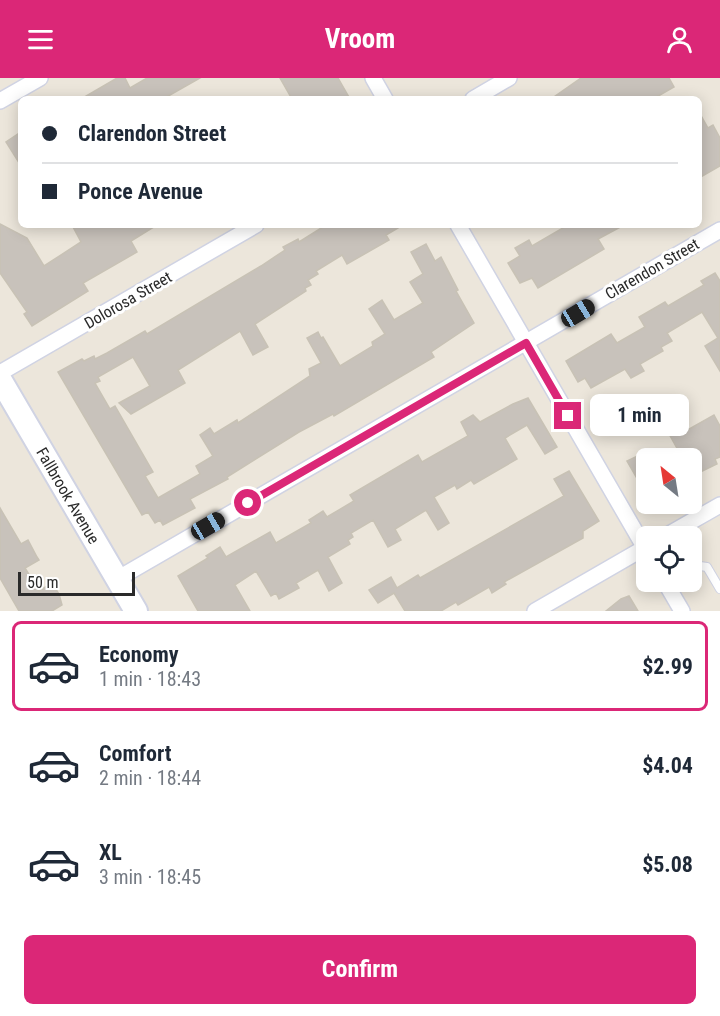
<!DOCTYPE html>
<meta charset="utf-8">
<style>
:root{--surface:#fff;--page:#f2f2f3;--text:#1f2937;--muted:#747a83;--line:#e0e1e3;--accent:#db2777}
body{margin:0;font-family:"Roboto Condensed",sans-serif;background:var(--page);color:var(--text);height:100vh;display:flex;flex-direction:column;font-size:22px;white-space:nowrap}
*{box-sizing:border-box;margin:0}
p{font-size:20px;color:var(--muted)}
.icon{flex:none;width:33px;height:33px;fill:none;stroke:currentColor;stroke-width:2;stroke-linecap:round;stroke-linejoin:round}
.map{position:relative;height:533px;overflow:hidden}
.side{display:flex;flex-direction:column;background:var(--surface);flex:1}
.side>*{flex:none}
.guide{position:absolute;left:18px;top:18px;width:684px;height:132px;border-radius:9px;box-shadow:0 3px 15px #0003;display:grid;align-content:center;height:132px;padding:0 24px;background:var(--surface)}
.needle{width:39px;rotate:330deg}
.controls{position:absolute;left:636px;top:370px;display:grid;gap:12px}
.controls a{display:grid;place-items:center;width:66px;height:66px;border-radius:9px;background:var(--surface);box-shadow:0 3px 15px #0003;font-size:30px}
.scale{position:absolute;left:18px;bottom:15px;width:117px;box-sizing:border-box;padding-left:6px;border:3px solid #2a2a2a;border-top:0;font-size:16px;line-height:21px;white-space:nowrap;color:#2a2a2a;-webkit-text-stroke:4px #fff;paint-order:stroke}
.end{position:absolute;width:27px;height:27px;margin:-14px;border:8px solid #db2777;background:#fff;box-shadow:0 0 0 3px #fff}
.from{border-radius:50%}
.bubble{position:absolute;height:42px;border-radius:9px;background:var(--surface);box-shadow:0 3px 15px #0003;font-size:20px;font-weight:700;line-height:42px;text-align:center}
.car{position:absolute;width:18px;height:36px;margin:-18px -9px;border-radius:8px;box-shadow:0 0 4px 2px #0007;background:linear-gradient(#222 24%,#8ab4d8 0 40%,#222 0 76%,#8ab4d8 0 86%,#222 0)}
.guide b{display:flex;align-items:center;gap:21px;height:57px;font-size:22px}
.guide b+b{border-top:2px solid var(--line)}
.guide i{width:15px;height:15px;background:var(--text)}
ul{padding:10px 0 0;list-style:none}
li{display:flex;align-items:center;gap:18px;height:90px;margin:0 12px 9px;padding:0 12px;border:3px solid transparent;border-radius:9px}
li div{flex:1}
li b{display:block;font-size:22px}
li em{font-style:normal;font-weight:700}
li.current{border-color:var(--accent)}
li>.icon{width:54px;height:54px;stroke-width:1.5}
.cta{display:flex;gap:12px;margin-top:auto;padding:12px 24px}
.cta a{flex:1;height:69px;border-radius:9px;background:var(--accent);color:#fff;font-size:24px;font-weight:700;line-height:69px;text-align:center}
header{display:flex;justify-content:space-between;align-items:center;height:78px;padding:0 24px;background:var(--accent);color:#fff;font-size:27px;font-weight:700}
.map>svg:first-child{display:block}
.building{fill:#c8c2bb;stroke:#c8c2b5;stroke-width:1.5}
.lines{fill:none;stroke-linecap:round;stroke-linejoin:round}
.service-casing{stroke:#d0d3e3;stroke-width:10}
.minor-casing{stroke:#d0d3e3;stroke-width:18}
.secondary-casing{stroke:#d0d3e3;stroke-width:26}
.service{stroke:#fff;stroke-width:8}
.minor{stroke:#fff;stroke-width:15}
.secondary{stroke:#fff;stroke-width:22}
.route{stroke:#db2777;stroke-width:8}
.labels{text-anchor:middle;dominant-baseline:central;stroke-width:6;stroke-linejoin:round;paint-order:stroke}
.street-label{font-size:16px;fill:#2a2a2a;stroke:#fff}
</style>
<header><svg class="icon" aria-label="menu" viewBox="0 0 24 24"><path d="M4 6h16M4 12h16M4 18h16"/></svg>Vroom<svg class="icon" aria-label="person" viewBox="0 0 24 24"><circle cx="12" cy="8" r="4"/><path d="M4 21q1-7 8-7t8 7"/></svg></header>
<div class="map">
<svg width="720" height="533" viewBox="0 0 720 533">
<rect width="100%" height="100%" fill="#ece6db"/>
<g class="building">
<polygon points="117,0 125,0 130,10 147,0 200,0 163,21 81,21"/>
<polygon points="280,0 338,0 350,21 292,21"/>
<polygon points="581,0 669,0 674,9 653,21 551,21"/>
<polygon points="699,34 708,50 713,47 720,60 720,88 699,100"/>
<polygon points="21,54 21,88 6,64"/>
<polygon points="0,146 27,160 44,188 81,164 72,147 157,147 131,163 137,174 83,205 88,213 32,248 24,236 27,234 0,195"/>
<polygon points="326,147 403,147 386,157 389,162 347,186 342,177 316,193 318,196 308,202 311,207 305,210 306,213 255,246 268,269 253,277 240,253 178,292 185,305 131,336 119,325 150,308 133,279 98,299 100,303 95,305 110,331 115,328 153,394 145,398 158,420 200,396 196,388 213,378 200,357 210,350 214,356 237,342 238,345 310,298 309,291 321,285 307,260 318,254 321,260 323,259 340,288 373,268 372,264 385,256 369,231 382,222 394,242 423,225 410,204 423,196 411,174 426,166 435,183 441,179 458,212 456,213 474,245 431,274 434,279 334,338 333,336 299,354 227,399 228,401 190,421 195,430 163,447 160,442 155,445 148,434 142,437 58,294 82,281 84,283 94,278 95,281 107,275 145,253 147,256 261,188 285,172 283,169 298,161 299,164"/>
<polygon points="568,147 624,147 598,161 604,171 538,210 532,200 520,205 508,185 520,178 515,170 529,162 532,168"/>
<polygon points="715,195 720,203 720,293 705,268 718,260 702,234 667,255 672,263 661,269 663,273 640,286 644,293 631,300 625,291 591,310 585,300 578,304 566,283 611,256 617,265 645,249 639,239 665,224 668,228 704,207 701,203"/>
<polygon points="528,320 557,369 545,376 527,347 505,360 517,381 474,406 471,402 457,411 455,407 434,419 449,445 438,452 426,432 395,451 401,462 388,469 373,442 351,455 353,459 348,462 350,466 328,479 342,505 329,513 318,492 296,505 299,510 279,521 276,515 271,518 256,493 235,507 250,533 198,533 178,498 208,480 206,478 220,469 226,479 270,454 276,465 311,445 309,442 323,433 327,439 354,423 350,417 418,377 422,384 468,358 461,344 473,337 480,344 513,326"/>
<polygon points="605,320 613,334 600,341 592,328"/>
<polygon points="714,337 720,348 720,379 715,381 717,386 692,398 692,381 683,381 663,345 676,338 684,354"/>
<polygon points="646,374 646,416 627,383"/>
<polygon points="569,393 599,443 583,453 583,460 504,504 506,506 492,515 489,509 458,527 456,524 441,533 405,533 394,515 378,525 369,512 391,499 397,510 418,497 420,500 564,418 554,401"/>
<polygon points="0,430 21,466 28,462 37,479 39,482 25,490 39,513 52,505 59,516 62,527 52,533 19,533 0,500"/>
<polygon points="629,518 638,533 606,533 621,521"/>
</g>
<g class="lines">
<g class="service-casing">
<polyline id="service" points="692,493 700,488 707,489 720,511"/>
</g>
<g class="minor-casing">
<g id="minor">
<polyline points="373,0 385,21"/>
<polyline points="473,21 509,0"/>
<polyline points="0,23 40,0"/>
<polyline points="458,147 646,472"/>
<polyline points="0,295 256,147"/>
<polyline points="664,459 720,427"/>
<polyline points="117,501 720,152"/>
<polyline points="665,504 682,533"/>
<polyline points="535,533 646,469"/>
</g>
</g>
<g class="secondary-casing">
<g id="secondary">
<path id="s1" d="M0,301L136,533"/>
</g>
</g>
<use href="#service" class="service"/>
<use href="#minor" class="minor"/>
<use href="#secondary" class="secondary"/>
</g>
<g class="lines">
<polyline class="route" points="248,425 526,265 568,338"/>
</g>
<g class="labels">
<g class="street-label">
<text transform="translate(652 191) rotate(-30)">Clarendon Street</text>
<text transform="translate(128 222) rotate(-30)">Dolorosa Street</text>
<text stroke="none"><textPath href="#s1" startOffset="135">Fallbrook Avenue</textPath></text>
</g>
</g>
</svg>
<div class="controls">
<a><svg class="needle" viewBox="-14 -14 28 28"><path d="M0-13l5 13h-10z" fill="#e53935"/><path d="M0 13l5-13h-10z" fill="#747a83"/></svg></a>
<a><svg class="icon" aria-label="locate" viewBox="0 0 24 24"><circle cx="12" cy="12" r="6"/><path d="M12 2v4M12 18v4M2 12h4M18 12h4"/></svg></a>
</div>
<div class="scale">50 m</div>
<i class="end from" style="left:248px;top:425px"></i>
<i class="end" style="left:568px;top:338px"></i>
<div class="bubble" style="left:590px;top:316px;width:99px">1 min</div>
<i class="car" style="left:578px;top:235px;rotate:59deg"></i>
<i class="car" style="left:208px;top:448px;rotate:60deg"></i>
<div class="guide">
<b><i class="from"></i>Clarendon Street</b>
<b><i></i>Ponce Avenue</b>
</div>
</div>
<section class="side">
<ul>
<li class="current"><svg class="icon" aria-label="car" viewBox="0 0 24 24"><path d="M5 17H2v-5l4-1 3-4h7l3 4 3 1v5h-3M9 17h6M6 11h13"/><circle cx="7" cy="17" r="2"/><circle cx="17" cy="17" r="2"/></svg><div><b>Economy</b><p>1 min · 18:43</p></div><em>$2.99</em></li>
<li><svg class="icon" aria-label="car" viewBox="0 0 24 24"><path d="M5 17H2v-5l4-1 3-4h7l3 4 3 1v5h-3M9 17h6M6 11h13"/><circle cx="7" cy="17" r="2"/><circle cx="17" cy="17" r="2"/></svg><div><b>Comfort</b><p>2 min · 18:44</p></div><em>$4.04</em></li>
<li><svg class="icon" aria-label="car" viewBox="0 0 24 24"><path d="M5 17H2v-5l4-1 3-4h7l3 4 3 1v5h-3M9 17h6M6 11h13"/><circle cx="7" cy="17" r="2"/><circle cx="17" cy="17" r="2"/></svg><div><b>XL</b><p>3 min · 18:45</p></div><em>$5.08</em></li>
</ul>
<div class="cta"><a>Confirm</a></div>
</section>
